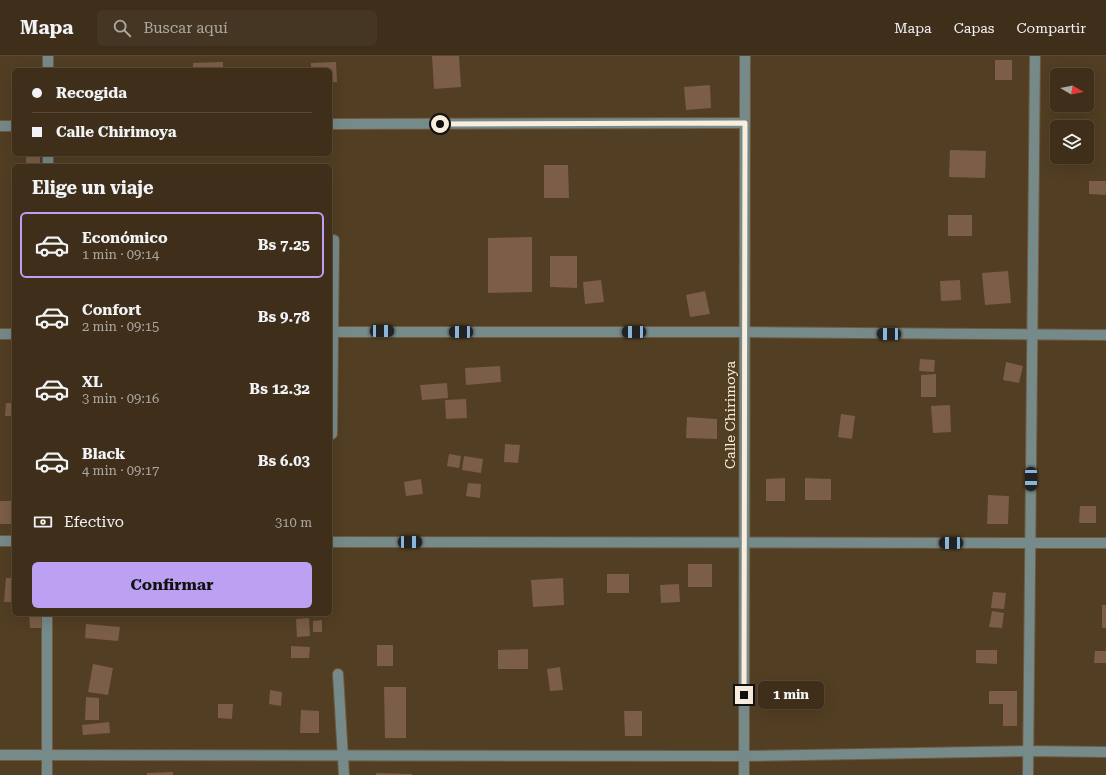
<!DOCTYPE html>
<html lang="es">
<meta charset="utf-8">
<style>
:root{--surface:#3e2e1a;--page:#453623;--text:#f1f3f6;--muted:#ada8a2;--line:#574a39;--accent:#bca0f2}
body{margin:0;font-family:"Roboto Serif",serif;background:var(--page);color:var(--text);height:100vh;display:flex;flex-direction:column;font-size:15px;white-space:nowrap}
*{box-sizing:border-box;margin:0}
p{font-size:13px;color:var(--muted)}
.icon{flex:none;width:22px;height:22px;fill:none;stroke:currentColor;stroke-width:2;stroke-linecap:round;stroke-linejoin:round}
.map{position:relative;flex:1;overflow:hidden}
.details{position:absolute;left:12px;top:108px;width:320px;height:452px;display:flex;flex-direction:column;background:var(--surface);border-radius:6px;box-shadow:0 4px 16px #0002,0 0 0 1px var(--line)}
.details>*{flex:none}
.top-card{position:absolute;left:12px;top:12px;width:320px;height:88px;border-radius:6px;box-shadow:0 4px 16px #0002,0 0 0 1px var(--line);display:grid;align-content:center;height:88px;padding:0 20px;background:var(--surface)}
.needle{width:26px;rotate:100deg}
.controls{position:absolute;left:1050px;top:12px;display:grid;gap:8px}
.controls a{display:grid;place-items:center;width:44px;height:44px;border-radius:6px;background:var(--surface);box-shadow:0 4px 16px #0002,0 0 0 1px var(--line);font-size:20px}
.end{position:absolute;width:18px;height:18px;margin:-9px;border:5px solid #f9eedd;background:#111;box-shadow:0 0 0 2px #111}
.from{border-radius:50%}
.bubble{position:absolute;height:28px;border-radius:6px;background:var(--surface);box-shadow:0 4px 16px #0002,0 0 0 1px var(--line);font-size:13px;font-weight:700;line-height:28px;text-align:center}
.car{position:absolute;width:12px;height:24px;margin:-12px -6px;border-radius:5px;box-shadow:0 0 3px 1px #0007;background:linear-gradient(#222 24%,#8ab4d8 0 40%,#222 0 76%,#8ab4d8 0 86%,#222 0)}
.top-card b{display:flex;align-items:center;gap:14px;height:38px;font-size:15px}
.top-card b+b{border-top:1px solid var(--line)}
.top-card i{width:10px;height:10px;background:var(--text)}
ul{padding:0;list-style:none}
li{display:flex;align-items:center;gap:12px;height:66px;margin:0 8px 6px;padding:0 12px;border:2px solid transparent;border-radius:6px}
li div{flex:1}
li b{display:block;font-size:15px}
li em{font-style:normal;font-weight:700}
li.current{border-color:var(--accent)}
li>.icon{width:36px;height:36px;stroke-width:1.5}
h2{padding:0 20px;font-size:18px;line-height:48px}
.pay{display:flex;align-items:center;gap:10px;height:44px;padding:0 20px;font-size:15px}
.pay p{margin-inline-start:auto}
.primary-button{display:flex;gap:8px;margin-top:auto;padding:8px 20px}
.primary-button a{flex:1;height:46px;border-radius:6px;background:var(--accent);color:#111;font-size:16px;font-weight:700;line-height:46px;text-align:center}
header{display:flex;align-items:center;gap:24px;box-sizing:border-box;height:56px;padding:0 20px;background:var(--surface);border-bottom:1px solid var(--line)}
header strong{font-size:19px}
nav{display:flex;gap:22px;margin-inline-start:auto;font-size:14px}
.search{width:280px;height:36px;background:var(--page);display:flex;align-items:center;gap:10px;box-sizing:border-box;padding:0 14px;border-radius:6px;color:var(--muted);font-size:15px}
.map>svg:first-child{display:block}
.building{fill:#7b5d48}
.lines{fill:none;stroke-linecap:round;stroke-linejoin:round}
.minor-casing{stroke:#6d5a40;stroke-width:12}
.minor{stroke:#768a8a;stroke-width:10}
.route{stroke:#f9eedd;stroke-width:5}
.labels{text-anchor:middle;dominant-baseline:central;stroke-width:3;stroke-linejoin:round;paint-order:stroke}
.street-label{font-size:14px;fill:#f9eedd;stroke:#523e22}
</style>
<header>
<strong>Mapa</strong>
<div class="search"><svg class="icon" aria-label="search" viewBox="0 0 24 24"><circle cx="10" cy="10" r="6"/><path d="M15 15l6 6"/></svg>Buscar aquí</div>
<nav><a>Mapa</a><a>Capas</a><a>Compartir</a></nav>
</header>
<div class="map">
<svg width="1106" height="719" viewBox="0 0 1106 719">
<rect width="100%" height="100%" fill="#523e22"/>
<g class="building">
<polygon points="432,0 459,0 461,31 434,33"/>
<rect x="995" y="4" width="17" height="20"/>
<polygon points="223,6 223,14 193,14 193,7"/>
<polygon points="336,6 337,26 330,26 330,14 311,14 311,7"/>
<polygon points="710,29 711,52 686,54 684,31"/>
<polygon points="950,94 986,95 985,122 949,121"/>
<polygon points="26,99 40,100 40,110 26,110"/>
<polygon points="544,109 568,109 569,142 544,142"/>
<polygon points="1089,125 1106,125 1106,139 1089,138"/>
<rect x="948" y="159" width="24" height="21"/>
<polygon points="532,181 532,236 488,237 488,182"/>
<polygon points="550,200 577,200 577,232 550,231"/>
<polygon points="1008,215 1011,247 985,249 982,217"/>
<polygon points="601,224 604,246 585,248 583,226"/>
<polygon points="960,224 961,244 941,245 940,225"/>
<polygon points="705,235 710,258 690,261 686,239"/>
<polygon points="920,303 935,304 934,316 919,315"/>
<polygon points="1006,306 1023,310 1019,327 1003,324"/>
<polygon points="500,310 501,326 466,329 465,312"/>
<polygon points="936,318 936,341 921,341 921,319"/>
<polygon points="447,327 448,342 422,344 420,329"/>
<polygon points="466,343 467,362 446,363 445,344"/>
<polygon points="6,347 14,347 14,360 5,360"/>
<polygon points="950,349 951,376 933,377 931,350"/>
<polygon points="841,358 855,360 852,383 838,381"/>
<polygon points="687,361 717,363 717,383 686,382"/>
<polygon points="505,388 520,389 518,407 504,406"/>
<polygon points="449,398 461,400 459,412 447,410"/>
<polygon points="464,400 483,403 481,417 462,414"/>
<polygon points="785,422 785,445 766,445 766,423"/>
<polygon points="805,422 831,423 831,444 805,444"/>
<polygon points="421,423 423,438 406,440 404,426"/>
<polygon points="468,427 481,428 480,442 466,440"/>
<polygon points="988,439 1009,440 1008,468 987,468"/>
<rect x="0" y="445" width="14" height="23"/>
<polygon points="1080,450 1096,450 1096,467 1079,467"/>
<rect x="688" y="508" width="24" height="23"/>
<rect x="607" y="518" width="22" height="19"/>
<polygon points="6,522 14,522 14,546 4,546"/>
<polygon points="563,522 564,549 533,551 531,524"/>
<polygon points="679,528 680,546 661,547 660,529"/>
<polygon points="993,536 1006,537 1004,553 991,552"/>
<rect x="1102" y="549" width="4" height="23"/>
<polygon points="992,555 1004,557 1002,572 989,571"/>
<polygon points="29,558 43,558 44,572 30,572"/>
<polygon points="309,562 310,580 297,581 296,563"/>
<polygon points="322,564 322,576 313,576 313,565"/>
<polygon points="86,568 120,571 118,585 85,582"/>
<rect x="377" y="589" width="16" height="21"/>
<polygon points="291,590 310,591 309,602 291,602"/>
<polygon points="528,593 528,613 498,613 498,594"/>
<polygon points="976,594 997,594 997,608 976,607"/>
<polygon points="1095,595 1106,595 1106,607 1094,607"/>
<polygon points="93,608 113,612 108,639 88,636"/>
<polygon points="560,611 563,634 550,635 547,613"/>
<polygon points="384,631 406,631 406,682 385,682"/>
<polygon points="270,634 282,636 281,650 269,648"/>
<polygon points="989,635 1017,635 1017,670 1003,670 1003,648 989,648"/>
<polygon points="86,641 99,642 99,664 85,664"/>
<polygon points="218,648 233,648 232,663 218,662"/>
<polygon points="301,654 319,655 319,677 300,677"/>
<polygon points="624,655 642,655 642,680 625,680"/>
<polygon points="109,666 110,677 83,679 82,669"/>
<polygon points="173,716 173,719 147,719 147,717"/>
<polygon points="376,717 412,718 412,719 376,719"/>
</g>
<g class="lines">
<g class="minor-casing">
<g id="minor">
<polyline points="48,14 48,0"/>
<polyline points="330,68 745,67"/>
<polyline points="0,70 14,70"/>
<polyline points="48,110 48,98"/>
<polyline points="330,276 745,276 1106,279"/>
<polyline points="0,278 14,278"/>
<polyline points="332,378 334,184"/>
<polyline points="0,485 14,485"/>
<polyline points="330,486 1106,487"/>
<polyline points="338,618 344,719"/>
<polyline points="0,699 744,700 1028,695 1106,696"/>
<polyline points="47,719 47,558"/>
<polyline points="744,719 745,0"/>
<polyline points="1028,719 1035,0"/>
</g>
</g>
<use href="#minor" class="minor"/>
</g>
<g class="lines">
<polyline class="route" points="440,68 745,67 744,639"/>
</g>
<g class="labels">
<g class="street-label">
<text transform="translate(730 359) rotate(-90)">Calle Chirimoya</text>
</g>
</g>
</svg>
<div class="controls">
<a><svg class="needle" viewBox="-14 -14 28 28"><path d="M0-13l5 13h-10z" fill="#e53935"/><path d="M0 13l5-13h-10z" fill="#ada8a2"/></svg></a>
<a><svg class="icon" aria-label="layers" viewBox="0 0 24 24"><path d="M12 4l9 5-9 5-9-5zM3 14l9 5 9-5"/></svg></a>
</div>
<i class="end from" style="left:440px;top:68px"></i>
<i class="end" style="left:744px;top:639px"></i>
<div class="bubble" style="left:758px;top:625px;width:66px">1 min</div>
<i class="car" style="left:382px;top:275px;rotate:90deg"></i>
<i class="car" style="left:461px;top:276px;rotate:270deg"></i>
<i class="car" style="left:634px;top:276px;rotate:270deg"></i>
<i class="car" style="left:889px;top:278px;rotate:271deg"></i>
<i class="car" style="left:1031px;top:423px;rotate:180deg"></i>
<i class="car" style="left:410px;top:486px;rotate:90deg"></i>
<i class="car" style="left:951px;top:487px;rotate:270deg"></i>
<div class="top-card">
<b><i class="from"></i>Recogida</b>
<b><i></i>Calle Chirimoya</b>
</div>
<section class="details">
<h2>Elige un viaje</h2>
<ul>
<li class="current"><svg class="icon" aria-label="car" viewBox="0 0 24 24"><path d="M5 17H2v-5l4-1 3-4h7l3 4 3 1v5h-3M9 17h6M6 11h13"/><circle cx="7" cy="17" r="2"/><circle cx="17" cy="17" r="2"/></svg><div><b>Económico</b><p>1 min · 09:14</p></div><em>Bs 7.25</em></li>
<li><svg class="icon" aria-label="car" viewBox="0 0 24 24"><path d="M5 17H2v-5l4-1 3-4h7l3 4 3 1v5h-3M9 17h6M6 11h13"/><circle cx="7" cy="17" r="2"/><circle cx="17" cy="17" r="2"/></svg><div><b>Confort</b><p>2 min · 09:15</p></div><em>Bs 9.78</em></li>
<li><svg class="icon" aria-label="car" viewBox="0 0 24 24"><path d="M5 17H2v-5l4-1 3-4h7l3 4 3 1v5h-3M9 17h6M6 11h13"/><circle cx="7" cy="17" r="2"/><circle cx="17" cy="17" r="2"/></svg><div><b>XL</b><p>3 min · 09:16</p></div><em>Bs 12.32</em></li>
<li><svg class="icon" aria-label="car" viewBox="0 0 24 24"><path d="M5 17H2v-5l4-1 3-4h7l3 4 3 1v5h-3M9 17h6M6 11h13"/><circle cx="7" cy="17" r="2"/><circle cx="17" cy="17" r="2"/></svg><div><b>Black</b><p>4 min · 09:17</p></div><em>Bs 6.03</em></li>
</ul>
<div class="pay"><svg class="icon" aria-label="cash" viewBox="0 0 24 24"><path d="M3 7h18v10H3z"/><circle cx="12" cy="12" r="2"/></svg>Efectivo<p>310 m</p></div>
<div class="primary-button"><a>Confirmar</a></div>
</section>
</div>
